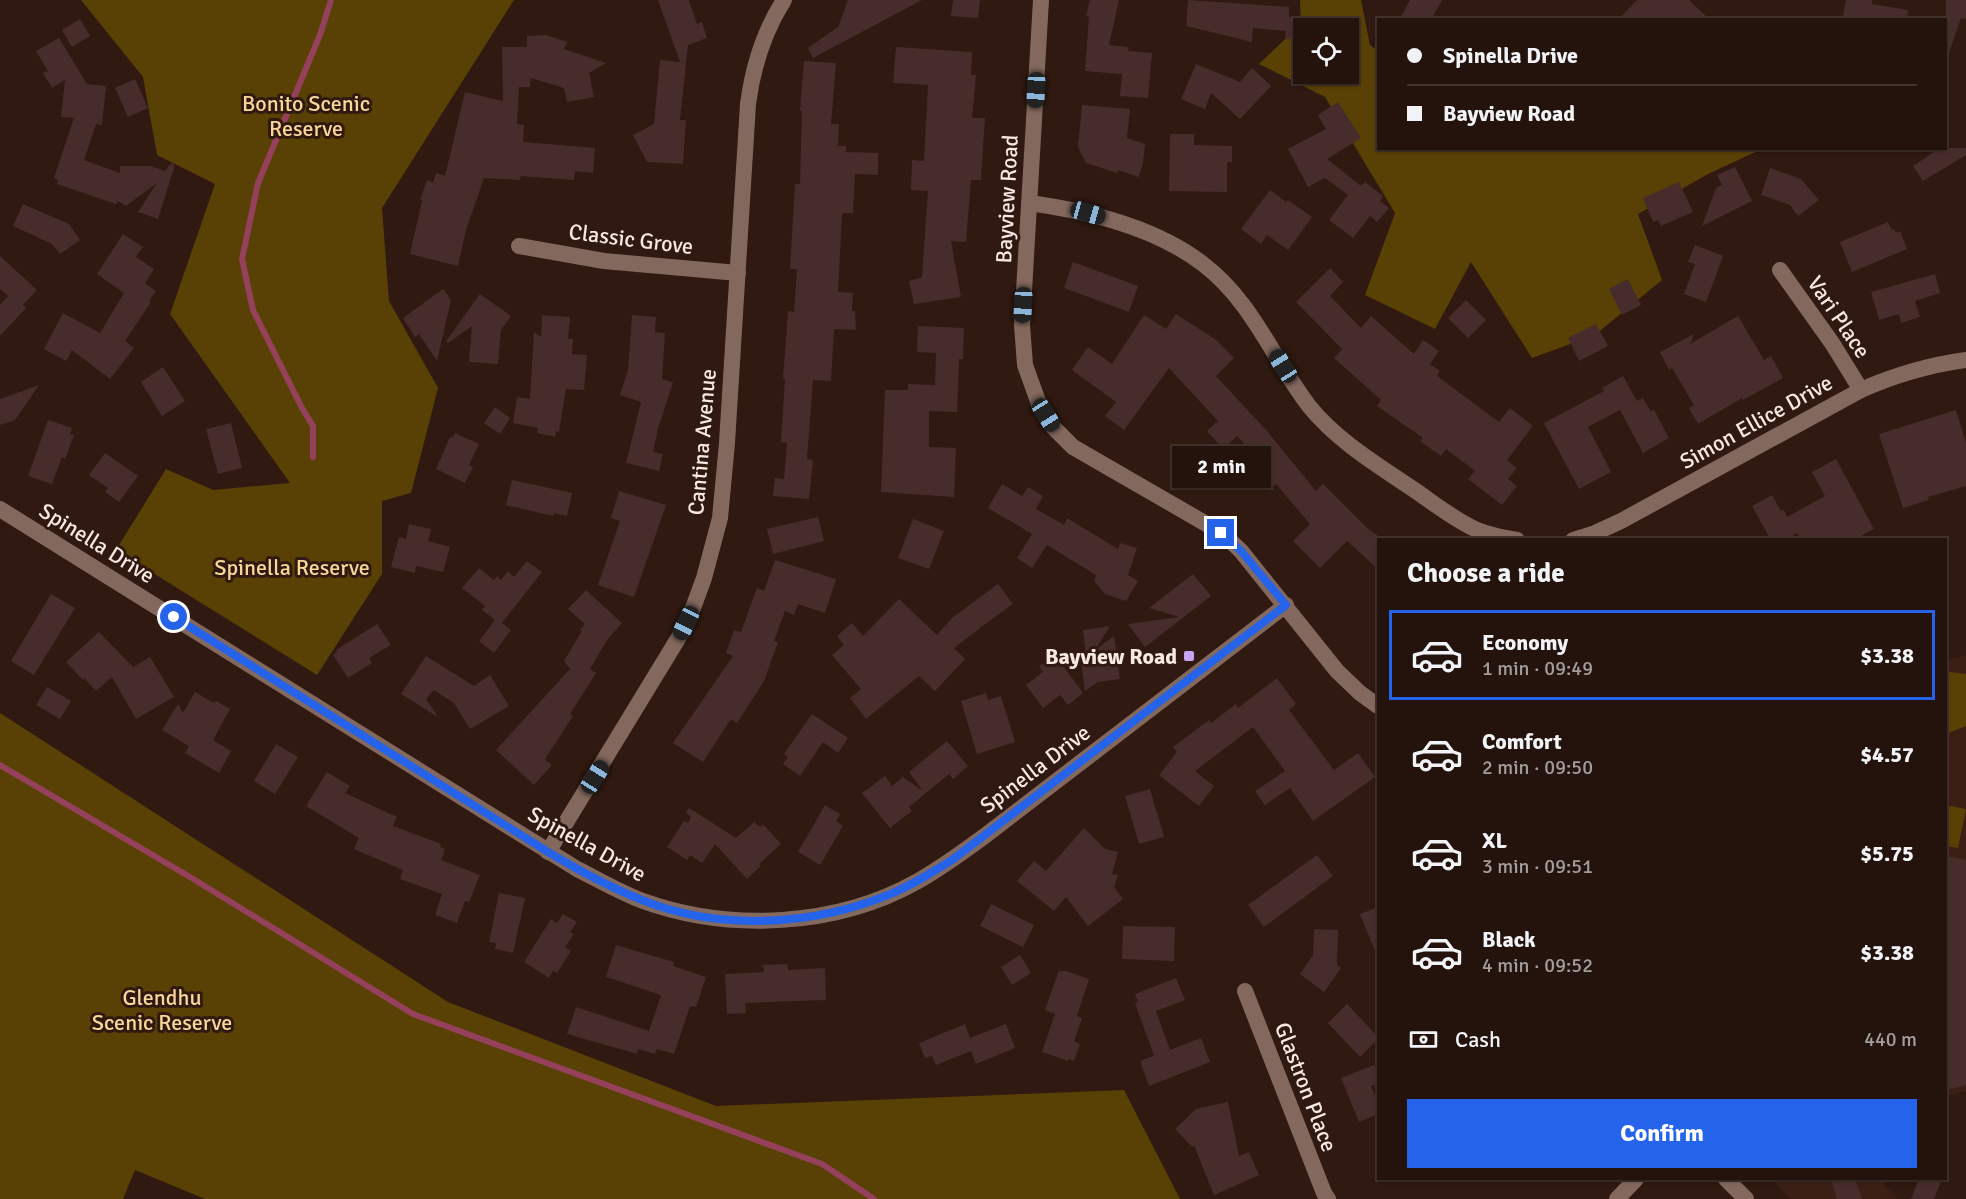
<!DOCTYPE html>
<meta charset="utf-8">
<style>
:root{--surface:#23130c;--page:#2f201a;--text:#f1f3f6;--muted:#a39e9d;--line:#40322d;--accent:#2563eb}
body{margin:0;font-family:Signika,sans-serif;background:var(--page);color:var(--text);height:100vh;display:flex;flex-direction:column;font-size:22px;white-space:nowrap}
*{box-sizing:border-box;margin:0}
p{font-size:20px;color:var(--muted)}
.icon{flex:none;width:33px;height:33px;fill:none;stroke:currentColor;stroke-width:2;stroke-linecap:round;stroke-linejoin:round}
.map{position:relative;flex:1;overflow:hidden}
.panel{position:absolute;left:1377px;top:538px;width:570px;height:642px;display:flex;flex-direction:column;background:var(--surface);border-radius:0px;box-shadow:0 2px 4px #0004,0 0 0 2px var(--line)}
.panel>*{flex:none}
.guide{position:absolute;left:1377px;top:18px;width:570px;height:132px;border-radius:0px;box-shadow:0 2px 4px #0004,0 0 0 2px var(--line);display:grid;align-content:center;height:132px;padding:0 30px;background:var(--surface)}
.buttons{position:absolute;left:1293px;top:18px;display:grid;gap:12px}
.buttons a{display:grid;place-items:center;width:66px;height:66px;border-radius:0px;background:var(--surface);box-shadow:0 2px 4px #0004,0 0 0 2px var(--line);font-size:30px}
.end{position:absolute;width:27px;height:27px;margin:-14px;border:8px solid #2563eb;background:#fff;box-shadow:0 0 0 3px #fff}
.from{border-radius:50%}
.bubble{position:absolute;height:42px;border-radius:0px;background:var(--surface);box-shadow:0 2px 4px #0004,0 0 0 2px var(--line);font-size:20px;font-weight:800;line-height:42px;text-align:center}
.car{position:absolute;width:18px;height:36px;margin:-18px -9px;border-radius:8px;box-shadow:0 0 4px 2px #0007;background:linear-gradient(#222 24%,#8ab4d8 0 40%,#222 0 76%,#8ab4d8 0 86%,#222 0)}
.guide b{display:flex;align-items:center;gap:21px;height:57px;font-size:22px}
.guide b+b{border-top:2px solid var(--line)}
.guide i{width:15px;height:15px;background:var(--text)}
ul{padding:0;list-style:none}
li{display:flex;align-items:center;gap:18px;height:90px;margin:0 12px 9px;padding:0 18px;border:3px solid transparent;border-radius:0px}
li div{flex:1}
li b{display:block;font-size:22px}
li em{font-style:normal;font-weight:800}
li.selected{border-color:var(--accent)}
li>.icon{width:54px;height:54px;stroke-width:1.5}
h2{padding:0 30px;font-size:27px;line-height:72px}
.pay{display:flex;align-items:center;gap:15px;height:66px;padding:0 30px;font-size:22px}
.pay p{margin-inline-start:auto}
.cta{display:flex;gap:12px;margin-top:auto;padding:12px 30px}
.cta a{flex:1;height:69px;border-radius:0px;background:var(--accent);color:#fff;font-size:24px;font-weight:800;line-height:69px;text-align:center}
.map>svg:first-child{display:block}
.built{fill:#3b1f14}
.green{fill:#594005;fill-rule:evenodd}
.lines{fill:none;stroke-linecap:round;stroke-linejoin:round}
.stream{stroke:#95415b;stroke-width:6}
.building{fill:#462d2b}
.minor{stroke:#83685d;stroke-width:16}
.route{stroke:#2563eb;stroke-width:8}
.poi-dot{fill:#c6a6f0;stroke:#2f1910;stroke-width:2}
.labels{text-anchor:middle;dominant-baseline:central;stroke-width:6;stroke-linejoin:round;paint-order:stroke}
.park-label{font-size:22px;fill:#f9d799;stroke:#2f1910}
.street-label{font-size:22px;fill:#f8e8e2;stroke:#2f1910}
.poi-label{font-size:22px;font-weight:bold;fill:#f8e8e2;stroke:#2f1910;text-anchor:end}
</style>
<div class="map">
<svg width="1966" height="1199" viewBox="0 0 1966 1199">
<rect width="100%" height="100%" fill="#2f1910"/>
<g class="built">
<polygon points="1966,655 1966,1091 1946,1096 1946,660"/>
<polygon points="1771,1179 1886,1179 1884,1185 1898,1199 1791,1199"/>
</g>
<g class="green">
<polygon points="81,0 514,0 382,208 389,301 438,388 411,493 382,501 382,574 317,675 116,550 166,469 213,490 290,483 170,314 215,184 157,155 143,77"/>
<path d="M1300,0H1361L1370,45L1378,51V148L1762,149L1708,174L1638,214L1662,280L1595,335L1532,358L1471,262L1435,329L1365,295L1395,213L1325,97L1259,64L1301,24ZM1304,28H1348V74H1304Z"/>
<polygon points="1950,672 1966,674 1966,726 1946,734 1946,677"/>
<polygon points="0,713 448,1002 716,1106 1124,1090 1180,1199 205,1199 135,1170 123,1199 0,1199"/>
<polygon points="1946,805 1966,809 1958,848 1946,846"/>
</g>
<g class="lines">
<g class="stream">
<polyline points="313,457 313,426 302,408 253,310 242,259 258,183 320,35 331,0"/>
<polyline points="0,765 190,877 413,1014 822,1164 874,1199"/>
</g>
</g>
<g class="building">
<polygon points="658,0 689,0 697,24 702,22 707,38 688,45 680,120 686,120 683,164 647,162 633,135 654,124 660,60 680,62"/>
<polygon points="848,0 922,0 813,58 808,48 838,27"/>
<polygon points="953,0 980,0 978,18 951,16"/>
<polygon points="1090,0 1119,0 1109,45 1129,47 1128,51 1152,53 1148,98 1120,96 1122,74 1085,71 1089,17 1086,16"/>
<polygon points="1188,0 1289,7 1289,17 1304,18 1304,40 1285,39 1286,31 1253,28 1252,42 1186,26"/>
<polygon points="1410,0 1442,0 1431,20 1399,20"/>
<polygon points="1637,0 1689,0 1710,20 1618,20"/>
<polygon points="1846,0 1872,0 1872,4 1908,10 1907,20 1861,20 1843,16"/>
<polygon points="1946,0 1966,0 1966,19 1961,18 1948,56 1946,55"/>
<polygon points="80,19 90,36 72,47 62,30"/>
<polygon points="546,35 567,42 564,49 606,63 589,73 594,97 567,102 564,88 531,78 530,87 519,87 517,124 524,125 523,142 595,148 593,173 575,171 574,180 521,176 520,180 484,178 466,230 458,266 410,254 422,201 420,200 427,180 433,183 436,173 445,176 465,92 503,101 502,47 527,47 527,36"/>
<polygon points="59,38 87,84 106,86 102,125 96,124 84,160 120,173 120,166 150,166 165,171 171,163 175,165 158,219 138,212 157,183 126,206 118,201 116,204 57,184 58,180 54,178 74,118 61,117 65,80 52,88 43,73 48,71 36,51"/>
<polygon points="896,47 972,52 971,75 976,75 972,118 985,118 981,180 971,180 966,242 951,241 961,297 914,304 909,281 922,277 928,191 911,190 912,160 924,161 928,85 893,83"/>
<polygon points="804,61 836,63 831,124 839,124 838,146 846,146 846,152 878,153 878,175 855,174 853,213 843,213 842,215 838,292 853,293 852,311 855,311 856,330 834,329 831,381 813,380 807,459 813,460 809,499 773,496 775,478 784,479 787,443 781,442 785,379 783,379 788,311 794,312 797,269 790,269 795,184 800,184 802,111 800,111"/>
<polygon points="1196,64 1240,82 1252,68 1271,86 1240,119 1211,93 1205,109 1181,99"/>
<polygon points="135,79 148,108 128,117 115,88"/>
<polygon points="1338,102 1361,138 1327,159 1361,186 1365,182 1383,196 1380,201 1389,208 1377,222 1370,216 1353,238 1329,220 1348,195 1325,178 1308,187 1288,149 1326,129 1318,115"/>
<polygon points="1082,105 1130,109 1127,138 1145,144 1143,163 1139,177 1118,170 1117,173 1086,163 1078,147"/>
<polygon points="1170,134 1194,134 1194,145 1232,146 1232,162 1227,162 1227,192 1169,191"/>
<polygon points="1940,148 1966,148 1966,155 1923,181 1913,166"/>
<polygon points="1735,167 1752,201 1702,226 1716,188 1722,185 1717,175"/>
<polygon points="1770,168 1801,179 1819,200 1798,216 1790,205 1761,195"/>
<polygon points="1679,182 1693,212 1661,226 1658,220 1653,222 1643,198"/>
<polygon points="1270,190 1286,202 1288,200 1312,217 1288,250 1267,235 1261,244 1241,229"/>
<polygon points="23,204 69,224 80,240 60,254 52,244 13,226"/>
<polygon points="1888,222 1892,230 1894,229 1896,233 1900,231 1907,249 1852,272 1840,242"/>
<polygon points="123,234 143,247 136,257 154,269 145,283 156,291 149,301 151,302 125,341 134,348 110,379 72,350 66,361 44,349 63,313 100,333 124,293 97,274"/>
<polygon points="1695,245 1723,256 1706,302 1684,294 1695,264 1688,262"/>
<polygon points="0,256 37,290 23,305 26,308 0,336 0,305 8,296 0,289"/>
<polygon points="1073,262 1138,286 1129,312 1064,288"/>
<polygon points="1330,268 1343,282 1330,296 1361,328 1371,316 1414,354 1423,340 1439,351 1430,364 1440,371 1437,376 1499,422 1510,408 1533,426 1507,460 1517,468 1508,479 1517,486 1502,505 1468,479 1475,471 1446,449 1441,456 1420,441 1423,438 1377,406 1381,400 1334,358 1342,349 1296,302"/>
<polygon points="1935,274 1940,293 1915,301 1920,317 1901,323 1899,314 1879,320 1871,292"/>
<polygon points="1628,279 1641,305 1622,315 1609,289"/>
<polygon points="443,289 451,300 437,361 419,334 415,337 403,318"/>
<polygon points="480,294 511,316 501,330 498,364 469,362 472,326 448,343 446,341"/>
<polygon points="1466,300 1486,320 1468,338 1448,318"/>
<polygon points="1176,314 1215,339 1234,358 1216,376 1267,431 1316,491 1323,484 1366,527 1378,536 1378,569 1347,541 1320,568 1293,541 1310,524 1276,484 1274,486 1256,464 1260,461 1237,436 1223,449 1207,431 1218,421 1169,368 1124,430 1105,416 1116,402 1072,370 1088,347 1112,364 1144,315 1166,329"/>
<polygon points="542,315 570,317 568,339 573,339 572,354 587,355 584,390 566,389 559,432 556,431 555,437 537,433 538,428 513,423 517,397 530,399 534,332 541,337"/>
<polygon points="632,315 656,317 655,332 665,333 662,379 673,382 658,429 653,452 663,454 659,471 626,463 641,402 620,395 628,370"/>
<polygon points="1738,316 1764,360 1771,356 1783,378 1743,400 1742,398 1698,424 1689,408 1694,405 1672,368 1669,370 1660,352 1694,334 1690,344"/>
<polygon points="1596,324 1608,346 1579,361 1568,338"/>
<polygon points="918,326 964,328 963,359 959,359 957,412 929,411 929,447 956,448 954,497 881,492 885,390 908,390 908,384 935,385 936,353 917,352"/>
<polygon points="163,367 185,401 162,416 141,382"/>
<polygon points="1623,376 1637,401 1643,398 1651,412 1654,410 1669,438 1643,453 1620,410 1588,427 1611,472 1579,489 1544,423 1604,391 1602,388"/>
<polygon points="39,385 15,420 0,425 0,399"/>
<polygon points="495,407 510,418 500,434 484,423"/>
<polygon points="1956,410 1966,443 1966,486 1928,497 1929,500 1903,508 1879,434"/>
<polygon points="48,420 72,428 70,434 74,435 65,459 62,457 52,484 28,476"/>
<polygon points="231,423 242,468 218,474 206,429"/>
<polygon points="455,433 479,444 469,465 473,467 465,483 436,469 450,437 452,438"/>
<polygon points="105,453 138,476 119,502 105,492 108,488 89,475"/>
<polygon points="1836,459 1874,529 1853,540 1801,540 1797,533 1785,540 1771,540 1752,506 1772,495 1781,511 1784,510 1787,517 1825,496 1812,472"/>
<polygon points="512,480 572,493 567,516 554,513 553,516 506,505"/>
<polygon points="1002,484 1022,496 1028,487 1043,496 1036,509 1064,525 1067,518 1118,549 1120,543 1137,548 1128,575 1138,581 1126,601 1105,594 1094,581 1096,575 1047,545 1032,568 1017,558 1032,534 988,508"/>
<polygon points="619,491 666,505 634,597 598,585 620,521 611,518"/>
<polygon points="818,517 824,541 773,554 767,529"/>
<polygon points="913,519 944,531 929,569 898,558"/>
<polygon points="409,524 431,529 428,541 450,547 443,572 416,566 415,573 391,567 399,537 406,539"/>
<polygon points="775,560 836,579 825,613 798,604 794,615 785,611 774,641 778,642 764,681 737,723 731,719 703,762 673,743 733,656 726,653 734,630 741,632 757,588 764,591"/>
<polygon points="527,561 542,572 502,623 511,630 494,653 479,641 495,620 482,610 485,606 462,588 479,568 494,580 497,576 501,580 508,571 514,577"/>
<polygon points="1193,574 1211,596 1145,647 1128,624 1179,617 1149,608"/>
<polygon points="998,584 1013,604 981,627 979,624 980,628 954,648 965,659 935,691 919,676 866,719 850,698 861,689 832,655 844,645 837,636 852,623 863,636 899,599 937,635 952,618"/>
<polygon points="586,590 622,623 607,640 590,669 596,673 570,714 573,716 545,759 552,765 534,785 496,750 570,669 564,661 582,631 580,630 585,624 568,609"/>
<polygon points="51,594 75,608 34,675 11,661"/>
<polygon points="377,624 391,645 369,658 372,663 348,678 333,655 337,652 336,650"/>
<polygon points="1110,626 1095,650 1114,636 1120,679 1098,682 1085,691 1081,661 1086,657 1083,630"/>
<polygon points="99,632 133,667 150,657 174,697 136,719 112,677 96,691 84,678 83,680 66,662"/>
<polygon points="1055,655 1083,693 1068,705 1060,695 1043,708 1026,685 1043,672 1039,666"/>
<polygon points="426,656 474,686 490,675 509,706 470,729 454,703 434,690 426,699 438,717 401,694"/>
<polygon points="1277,678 1296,704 1289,710 1334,770 1358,753 1375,777 1313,821 1290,788 1265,805 1255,791 1285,771 1253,727 1195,771 1214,786 1199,806 1159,775 1177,752 1173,747 1209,720 1211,723 1236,704 1238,708"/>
<polygon points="47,687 71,701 60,719 36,705"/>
<polygon points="195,692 214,703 216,701 230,709 213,740 231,751 219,773 185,753 189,746 162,730 178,704 183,713"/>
<polygon points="986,693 988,700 1001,696 1015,742 977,754 961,701"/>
<polygon points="812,714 848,738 838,753 823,742 800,776 783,764 788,757 784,754"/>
<polygon points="947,741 968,766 953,779 949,774 909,807 912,811 890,828 862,793 885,776 892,786 903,777 923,791 909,772"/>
<polygon points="276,744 298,757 275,794 254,781"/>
<polygon points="327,772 350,786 345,793 397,817 393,826 441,844 440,847 445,849 441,860 480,875 469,902 465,901 457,923 435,915 442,894 400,879 403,870 354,849 359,838 306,806"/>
<polygon points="1150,789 1164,837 1139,844 1125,796"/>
<polygon points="825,805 840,814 836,821 843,826 820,865 798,852"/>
<polygon points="689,808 736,838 754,822 760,827 763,824 781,844 759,864 761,866 747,879 715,844 702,863 690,855 687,860 667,847 684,821 688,823 691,817 686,812"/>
<polygon points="1084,828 1105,849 1118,852 1112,874 1118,875 1114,887 1123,899 1088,926 1066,897 1054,911 1017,881 1034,861 1046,871"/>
<polygon points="1317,855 1333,876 1264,927 1248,905"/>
<polygon points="1946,856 1966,860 1966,1085 1946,1090"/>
<polygon points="499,893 525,898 513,953 495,949 496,943 489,942"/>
<polygon points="991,904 1034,925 1023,947 980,926"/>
<polygon points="1378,907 1378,958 1360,914"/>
<polygon points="563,914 577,922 570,932 574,934 565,947 571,951 557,973 553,971 549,978 524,962 551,919 557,923"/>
<polygon points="1123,926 1175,927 1174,961 1122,959"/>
<polygon points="1314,929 1338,930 1337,965 1341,968 1324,992 1300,974 1313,955"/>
<polygon points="616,945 674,962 673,966 706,977 696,1007 690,1006 674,1054 657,1049 655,1054 638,1049 637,1054 567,1034 576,1007 649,1031 661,996 658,994 606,977"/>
<polygon points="1020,955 1031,973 1012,985 1001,967"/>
<polygon points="787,964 788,970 825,968 826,1000 745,1003 746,1013 727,1014 725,974 764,972 763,965"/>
<polygon points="1059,971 1066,971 1089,979 1077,1016 1082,1018 1074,1041 1080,1044 1074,1061 1069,1059 1068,1061 1042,1052 1055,1014 1045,1010"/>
<polygon points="1176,978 1185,1000 1156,1011 1170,1050 1201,1038 1210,1062 1149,1086 1140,1061 1154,1056 1135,1003 1138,1002 1135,994"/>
<polygon points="1347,1004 1378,1037 1378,1039 1360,1057 1328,1023"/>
<polygon points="965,1024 970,1038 1006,1024 1015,1048 976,1064 971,1051 936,1065 932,1056 925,1058 919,1043"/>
<polygon points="1374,1065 1378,1074 1378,1083 1371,1086 1378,1103 1378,1114 1359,1122 1341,1078"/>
<polygon points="1228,1102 1239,1156 1249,1152 1259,1175 1214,1195 1194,1145 1192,1147 1175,1129 1196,1109"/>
<polygon points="1831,1179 1855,1179 1862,1199 1837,1199"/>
<polygon points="1919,1179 1942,1179 1934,1199 1911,1199"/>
</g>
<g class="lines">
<g class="minor">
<polyline points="1041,0 1022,325 1025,365 1039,404 1053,427 1073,447 1222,533 1241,551 1337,671 1360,693 1378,706"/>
<path d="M1029,203C1089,211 1155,227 1203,264C1252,301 1273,359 1309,406C1337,441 1379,466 1416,491C1436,505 1455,520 1477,530C1490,535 1504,538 1517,540"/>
<polyline points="519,246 604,261 738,273"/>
<polyline points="1780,270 1832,343 1861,390"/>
<path d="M0,509L577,869C599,880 621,893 643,901C729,932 837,927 918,881C941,868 963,852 986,835L1286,605"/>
<path d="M1573,540L1595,533L1621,521L1861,390C1895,375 1929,365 1966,360"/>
<path d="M548,852L679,637L693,608L704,578L720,518L727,443L748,104C753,66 763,33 784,0"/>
<polyline points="1245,991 1324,1193 1328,1199"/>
<polyline points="1726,1179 1746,1199"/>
<polyline points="1617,1199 1636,1179"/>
</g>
</g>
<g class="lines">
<path class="route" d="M174,617L548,852C578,870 609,887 642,900C719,931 812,926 888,895C911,886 931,873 952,860L1286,605L1241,551L1221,533"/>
</g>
<rect class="poi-dot" x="1183" y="650" width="12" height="12" rx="3"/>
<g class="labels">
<g class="park-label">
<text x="306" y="103">Bonito Scenic<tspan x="306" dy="25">Reserve</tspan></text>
<text x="292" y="567">Spinella Reserve</text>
<text x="162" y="997">Glendhu<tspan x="162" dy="25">Scenic Reserve</tspan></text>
</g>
<g class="street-label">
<text transform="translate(1007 199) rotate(-87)">Bayview Road</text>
<text transform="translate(631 239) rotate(7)">Classic Grove</text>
<text transform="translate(1839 317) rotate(56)">Vari Place</text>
<text transform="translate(1756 422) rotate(-29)">Simon Ellice Drive</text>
<text transform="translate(702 442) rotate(-85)">Cantina Avenue</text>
<text transform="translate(97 543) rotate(32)">Spinella Drive</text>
<text transform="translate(1035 769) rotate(-37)">Spinella Drive</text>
<text transform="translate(587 844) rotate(29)">Spinella Drive</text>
<text transform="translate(1306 1087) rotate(69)">Glastron Place</text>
</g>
<g class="poi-label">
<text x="1177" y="656">Bayview Road</text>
</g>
</g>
</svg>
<div class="buttons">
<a><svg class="icon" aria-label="locate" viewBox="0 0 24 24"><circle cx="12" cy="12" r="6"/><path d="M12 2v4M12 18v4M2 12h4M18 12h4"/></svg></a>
</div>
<i class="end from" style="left:174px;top:617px"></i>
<i class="end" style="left:1221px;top:533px"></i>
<div class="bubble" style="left:1172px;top:446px;width:99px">2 min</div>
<i class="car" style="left:1036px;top:90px;rotate:183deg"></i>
<i class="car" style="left:1088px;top:213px;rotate:106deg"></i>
<i class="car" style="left:1023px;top:305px;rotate:183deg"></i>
<i class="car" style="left:1283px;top:366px;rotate:328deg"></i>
<i class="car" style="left:1046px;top:415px;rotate:148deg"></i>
<i class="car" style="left:686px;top:623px;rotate:206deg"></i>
<i class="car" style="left:595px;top:777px;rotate:32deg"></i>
<div class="guide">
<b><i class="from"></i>Spinella Drive</b>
<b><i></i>Bayview Road</b>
</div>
<section class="panel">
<h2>Choose a ride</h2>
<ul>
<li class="selected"><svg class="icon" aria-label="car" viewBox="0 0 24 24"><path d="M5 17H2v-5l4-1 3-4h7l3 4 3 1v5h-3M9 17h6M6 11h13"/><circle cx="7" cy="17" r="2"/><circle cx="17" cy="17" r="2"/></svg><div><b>Economy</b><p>1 min · 09:49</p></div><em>$3.38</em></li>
<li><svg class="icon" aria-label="car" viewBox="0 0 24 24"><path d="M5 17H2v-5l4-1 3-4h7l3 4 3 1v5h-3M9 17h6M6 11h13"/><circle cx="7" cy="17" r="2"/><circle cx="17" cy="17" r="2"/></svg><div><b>Comfort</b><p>2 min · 09:50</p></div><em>$4.57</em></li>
<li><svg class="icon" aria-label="car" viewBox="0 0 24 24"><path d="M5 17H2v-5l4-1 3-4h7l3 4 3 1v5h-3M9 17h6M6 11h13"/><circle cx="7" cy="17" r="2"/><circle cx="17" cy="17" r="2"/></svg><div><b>XL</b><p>3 min · 09:51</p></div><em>$5.75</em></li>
<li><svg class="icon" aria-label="car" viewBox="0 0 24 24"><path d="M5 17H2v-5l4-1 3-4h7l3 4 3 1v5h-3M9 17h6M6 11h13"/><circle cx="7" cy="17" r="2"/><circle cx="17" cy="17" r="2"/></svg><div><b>Black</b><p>4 min · 09:52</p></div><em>$3.38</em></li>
</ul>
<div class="pay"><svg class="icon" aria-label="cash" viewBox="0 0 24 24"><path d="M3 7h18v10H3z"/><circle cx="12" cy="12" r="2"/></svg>Cash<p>440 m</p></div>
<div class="cta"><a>Confirm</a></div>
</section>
</div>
